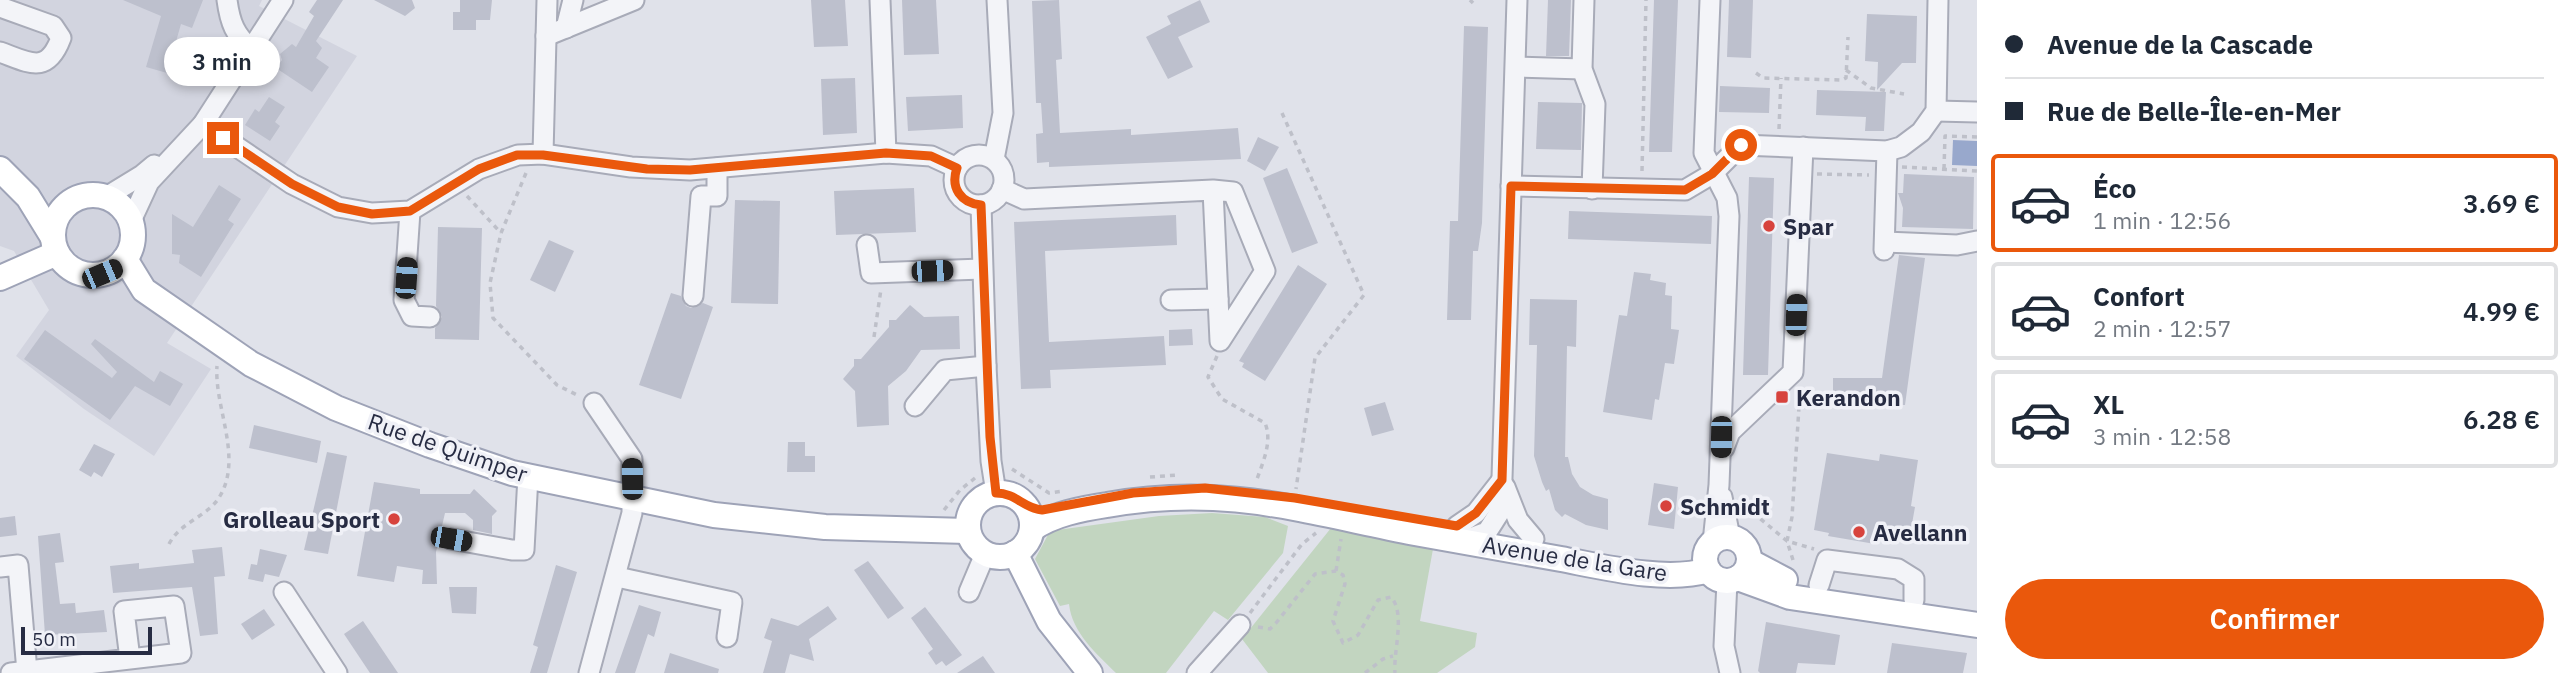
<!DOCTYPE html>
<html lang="fr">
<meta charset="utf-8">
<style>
:root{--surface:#fff;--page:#f2f2f3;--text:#1f2937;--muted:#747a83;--line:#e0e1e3;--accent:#ea580c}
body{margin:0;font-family:"IBM Plex Sans",sans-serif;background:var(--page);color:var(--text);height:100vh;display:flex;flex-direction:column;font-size:26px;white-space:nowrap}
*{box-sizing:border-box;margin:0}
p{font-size:23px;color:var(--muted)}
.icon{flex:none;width:38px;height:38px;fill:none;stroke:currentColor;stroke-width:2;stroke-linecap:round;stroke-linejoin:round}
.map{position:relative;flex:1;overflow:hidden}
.sheet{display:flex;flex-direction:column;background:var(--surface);width:595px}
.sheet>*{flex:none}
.guide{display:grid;align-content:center;height:154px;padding:0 28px;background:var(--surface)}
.scale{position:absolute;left:21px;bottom:18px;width:131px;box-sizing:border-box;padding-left:7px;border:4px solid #272c43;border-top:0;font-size:19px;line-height:24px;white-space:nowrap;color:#272c43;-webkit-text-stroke:5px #f0f1f7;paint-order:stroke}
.end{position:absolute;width:32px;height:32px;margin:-16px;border:9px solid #ea580c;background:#fff;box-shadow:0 0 0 4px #fff}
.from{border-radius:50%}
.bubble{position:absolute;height:49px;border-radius:24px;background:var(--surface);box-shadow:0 4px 10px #0003;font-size:23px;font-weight:600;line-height:49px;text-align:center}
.car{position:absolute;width:21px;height:42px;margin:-21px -10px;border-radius:9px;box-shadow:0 0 5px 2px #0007;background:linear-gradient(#222 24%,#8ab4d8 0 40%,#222 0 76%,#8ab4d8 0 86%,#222 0)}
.guide b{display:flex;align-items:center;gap:24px;height:66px;font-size:26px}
.guide b+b{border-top:2px solid var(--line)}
.guide i{width:18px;height:18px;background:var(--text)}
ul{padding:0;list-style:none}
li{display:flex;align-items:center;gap:21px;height:98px;margin:0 14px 10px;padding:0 14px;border:4px solid var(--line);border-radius:7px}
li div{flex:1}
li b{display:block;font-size:26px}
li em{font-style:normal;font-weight:600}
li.active{border-color:var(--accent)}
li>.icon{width:63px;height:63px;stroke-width:1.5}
.primary-button{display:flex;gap:14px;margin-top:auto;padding:14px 28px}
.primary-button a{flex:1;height:80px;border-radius:42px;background:var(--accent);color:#fff;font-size:28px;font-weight:600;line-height:80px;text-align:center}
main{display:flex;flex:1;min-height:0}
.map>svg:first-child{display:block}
.built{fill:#d2d4df}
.green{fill:#c2d5c0}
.water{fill:#98a8cc}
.building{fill:#bdc0cd}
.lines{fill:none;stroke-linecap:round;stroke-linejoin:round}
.minor-casing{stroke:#a8abb8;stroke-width:23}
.major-casing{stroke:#9ea3b7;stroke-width:28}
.path{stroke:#bec0c9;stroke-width:3.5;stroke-dasharray:5 5;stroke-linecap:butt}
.minor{stroke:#f3f4f8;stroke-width:19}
.major{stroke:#fff;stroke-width:24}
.route{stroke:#ea580c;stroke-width:9}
.poi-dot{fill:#d7433d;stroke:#f0f1f7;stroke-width:2.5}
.labels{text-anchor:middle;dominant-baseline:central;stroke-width:7;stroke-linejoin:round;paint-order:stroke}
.poi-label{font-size:23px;font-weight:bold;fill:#272c43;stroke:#f0f1f7;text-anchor:start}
.street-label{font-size:23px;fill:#272c43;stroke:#f0f1f7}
</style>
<main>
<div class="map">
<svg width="1977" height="673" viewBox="0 0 1977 673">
<rect width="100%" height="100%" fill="#e0e2ea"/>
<polygon class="built" points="0,0 262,0 259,6 357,56 167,343 211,369 154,456 84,409 16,356 49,310 14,251 0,246"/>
<g class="green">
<path d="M1212,513L1265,517L1288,526L1283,553L1228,620L1214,611L1166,673H1116C1097,654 1072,633 1069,604L1060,606L1035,559L1050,531L1159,516Z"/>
<polygon points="1331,528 1433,549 1420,621 1477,633 1475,647 1437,673 1268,673 1242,639"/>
</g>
<polygon class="water" points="1953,140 1977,141 1977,166 1952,165"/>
<g class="building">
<polygon points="123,0 203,0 192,28 181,24 167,73 146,67 161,16"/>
<polygon points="317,0 343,0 316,41 322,48 316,58 329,67 312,92 276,68 282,60 280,54 292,44 296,47 314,16 309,12"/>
<polygon points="374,0 412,0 415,8 405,16"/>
<polygon points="460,0 492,0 490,20 476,20 476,30 453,30 453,12 460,12"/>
<polygon points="811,0 845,0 848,46 814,47"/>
<polygon points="902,0 936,0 939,54 904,55"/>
<polygon points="1059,0 1062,59 1056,60 1060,133 1131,129 1131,135 1238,128 1241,159 1049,167 1049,162 1037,163 1036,134 1043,133 1041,103 1036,103 1032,1"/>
<polygon points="1200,0 1210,22 1178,37 1193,67 1168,79 1146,37 1171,24 1167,16"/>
<polygon points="1548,0 1571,0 1569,56 1546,56"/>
<polygon points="1654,0 1678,0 1672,152 1649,152"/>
<polygon points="1729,0 1753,0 1751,58 1727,57"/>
<polygon points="1867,14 1917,16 1916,63 1902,63 1877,90 1878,62 1865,61"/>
<polygon points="1464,26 1488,27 1482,223 1478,251 1473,251 1471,320 1447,320 1450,221 1458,221"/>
<polygon points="855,78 857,133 823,135 821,79"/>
<polygon points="1720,86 1770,88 1769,113 1719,112"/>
<polygon points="1817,90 1886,92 1884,131 1865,131 1866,117 1816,115"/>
<polygon points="962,95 963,128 908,131 906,97"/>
<polygon points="269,97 285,107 275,122 280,126 270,141 245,125 255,109 259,112"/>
<polygon points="1538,102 1582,103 1581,150 1536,149"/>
<polygon points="1258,137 1279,147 1265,171 1247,161"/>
<polygon points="1287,168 1318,243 1292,253 1263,178"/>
<polygon points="1904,174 1974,177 1973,229 1902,227 1903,208 1898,193 1903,193"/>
<polygon points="1749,177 1774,178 1768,375 1743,375"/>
<polygon points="219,185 241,199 228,220 234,224 201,277 179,263 180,255 172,254 172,214 193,227"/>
<polygon points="914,188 916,232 836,235 834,191"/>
<polygon points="735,200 780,201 778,304 731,303"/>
<polygon points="1569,211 1712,216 1711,244 1568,239"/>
<polygon points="1176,215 1177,245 1045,251 1049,342 1164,336 1166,365 1050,370 1051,388 1021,389 1014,222"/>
<polygon points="438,227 482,228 479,340 435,339 435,328 442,317 436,306"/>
<polygon points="549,240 574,251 555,292 530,280"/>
<polygon points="1899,255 1925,258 1905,405 1833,403 1833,378 1882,378"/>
<polygon points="1298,265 1327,284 1265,381 1242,367 1244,363 1239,361"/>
<polygon points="1634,272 1651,274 1650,280 1666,283 1665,295 1672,296 1671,329 1679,330 1674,364 1665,363 1659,400 1655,399 1652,420 1603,412 1619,315 1627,316"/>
<polygon points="671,293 681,296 686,306 691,308 703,303 713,307 681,399 639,385"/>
<polygon points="1530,299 1577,300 1576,347 1567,346 1565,457 1568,457 1572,474 1580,487 1593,495 1608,499 1608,530 1586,525 1565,514 1562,517 1555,510 1549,489 1546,491 1542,482 1534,456 1537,345 1529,345"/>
<polygon points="910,305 924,317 959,316 960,349 921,350 906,371 888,386 889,425 857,427 855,391 843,379 854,366 854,359 861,359 889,327 889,320 896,320"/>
<polygon points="1192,329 1193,345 1169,346 1169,330"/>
<polygon points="45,330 112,378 117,372 91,344 95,339 154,382 160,371 183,384 170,406 135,386 110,420 24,359"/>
<polygon points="1385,402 1394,430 1372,436 1364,408"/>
<polygon points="254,425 321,441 317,463 249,448"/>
<polygon points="788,442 805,442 805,456 815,456 815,472 787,472"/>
<polygon points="94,444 115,454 102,477 94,472 91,477 79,470"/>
<polygon points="327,452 347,456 328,554 304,550"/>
<polygon points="1827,453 1879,461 1880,454 1918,460 1911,506 1915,507 1910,535 1877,530 1875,544 1828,536 1829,533 1814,530"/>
<polygon points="374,482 420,489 420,494 470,494 474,489 497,511 492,516 492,534 473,530 473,520 465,513 445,513 436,552 437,584 422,584 423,570 397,566 394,582 357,576"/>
<polygon points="1654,483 1678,487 1674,529 1648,525"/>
<polygon points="15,516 17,535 0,537 0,518"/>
<polygon points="60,533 64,562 55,563 60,604 75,603 76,613 104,610 107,632 45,635 38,536"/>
<polygon points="222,547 225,576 214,577 218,634 200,636 192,587 113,593 110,566 139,563 139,569 194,563 192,550"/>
<polygon points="260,549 287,555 279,577 265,574 263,582 248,579 251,564 257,565"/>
<polygon points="868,561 904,608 888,619 854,570"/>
<polygon points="556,565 577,572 547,673 530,673 538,647 533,645"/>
<polygon points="449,587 477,587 476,614 452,613"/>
<polygon points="639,605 661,612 654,637 648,634 635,673 615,673"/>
<polygon points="828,606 837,619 809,639 814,661 790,654 785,673 763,673 772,641 764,638 771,618 798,626"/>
<polygon points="925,607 962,655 946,666 942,661 936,665 928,653 933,649 911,618"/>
<polygon points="264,609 275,625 252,640 241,624"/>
<polygon points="363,621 398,673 370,673 344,634"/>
<polygon points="1766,622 1840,635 1835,665 1798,663 1796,673 1760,673 1758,671"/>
<polygon points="1892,643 1967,653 1963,673 1887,673"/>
<polygon points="670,653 719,669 718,673 664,673"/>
<polygon points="983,656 995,673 957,673"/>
</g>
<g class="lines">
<g class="minor-casing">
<g id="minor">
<path d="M227,0C230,23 235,35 252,50"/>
<polyline points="880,0 886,153"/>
<polyline points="1584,0 1582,69 1595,104 1592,189"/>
<polyline points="1710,0 1704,153 1727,198 1729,216 1719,485 1713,542"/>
<path d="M0,7L53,26L61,38C47,75 30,63 0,52"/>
<polyline points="566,28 573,0"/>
<polyline points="546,36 634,0"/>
<polyline points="1516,67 1582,69"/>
<polyline points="1936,111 1977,112"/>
<polyline points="203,124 292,184 338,207 372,213 410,211 479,169 518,155 543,154 631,167 690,170 886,153 931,156 957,168"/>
<polyline points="543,154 547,0"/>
<circle cx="979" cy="180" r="25"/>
<polyline points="994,159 1003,113 997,0"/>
<polyline points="1511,186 1685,190 1712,174 1741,145 1887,151 1901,147 1921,132 1936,111 1938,0"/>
<polyline points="1002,189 1024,199 1213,190 1233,192 1265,271 1220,341 1213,190"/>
<polyline points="106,197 142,175 154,165"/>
<polyline points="981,205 986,366 991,461 996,493"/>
<polyline points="410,211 404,300 412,316 430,317"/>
<polyline points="131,221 149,182 203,124 283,0"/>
<polyline points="1885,242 1957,245 1977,241"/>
<polyline points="867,245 871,273 982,269"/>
<polyline points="1884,250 1887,151"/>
<polyline points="693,296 701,196 717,196 717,168"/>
<polyline points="1171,300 1218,299"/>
<polyline points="915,406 945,370 986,366"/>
<polyline points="1724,448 1730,432 1793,372 1803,147"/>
<polyline points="1505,487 1518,520 1534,539"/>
<polyline points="1722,497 1730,537"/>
<polyline points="1457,526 1476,513 1501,481"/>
<polyline points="451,539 512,550 524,550 528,476"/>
<polyline points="1463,541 1487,532 1501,510 1517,0"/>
<polyline points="0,567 18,565 27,672"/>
<polyline points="617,577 732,602 727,637"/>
<polyline points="1727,581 1724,646 1730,673"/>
<polyline points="1819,585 1827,560 1898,569 1914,579 1914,600"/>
<polyline points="284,592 337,673"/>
<polyline points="969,592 985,554"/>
<polyline points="11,673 181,653 174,606 124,611 130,659"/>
<polyline points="589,673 632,513 632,459 594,403"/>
<polyline points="1197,673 1240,625"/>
</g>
</g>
<g class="major-casing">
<g id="major">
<polyline points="0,169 28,197 52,236"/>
<circle cx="93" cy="235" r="40"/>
<polyline points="125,259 144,290 251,364 336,408 430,445 512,473 714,515 825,527 967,531"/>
<polyline points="0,278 57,253"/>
<circle cx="1000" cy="525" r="32"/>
<path d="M1032,529C1053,514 1081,509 1107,505C1225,484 1302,511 1415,533C1464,542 1513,550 1561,559C1603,567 1667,583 1708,570"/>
<circle cx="1727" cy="559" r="22"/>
<polyline points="1015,553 1049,621 1090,673"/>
<polyline points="1749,561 1785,580"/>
<polyline points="1738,578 1790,597 1977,625"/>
</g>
</g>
<g class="path">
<polyline points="1470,0 1473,3"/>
<polyline points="1846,70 1871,88 1904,94"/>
<polyline points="1756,73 1763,78 1842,80 1846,78 1848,37"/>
<polyline points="1282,113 1364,295 1315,358 1296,489"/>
<polyline points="1779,129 1781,78"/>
<polyline points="1902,167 1977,171"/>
<polyline points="1944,169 1945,136 1977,137"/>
<polyline points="1642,171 1646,0"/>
<polyline points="526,173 501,233 490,283 493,318 557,385 579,396"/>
<polyline points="1817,174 1869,175"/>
<polyline points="467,196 501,233"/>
<polyline points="874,337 881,289"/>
<path d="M1217,356L1208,377L1222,399L1265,423C1273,442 1262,464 1256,482"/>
<polyline points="1012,469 1049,493 1063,491"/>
<polyline points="1150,477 1177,475"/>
<polyline points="944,510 960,490 975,478"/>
<polyline points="1742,512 1757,516 1787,541 1814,549"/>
<path d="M169,544C181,521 208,517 220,496C243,457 214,407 217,366"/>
<polyline points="1793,560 1787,541 1792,517 1800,391"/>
<polyline points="1336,571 1341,539"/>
<polyline points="1250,613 1302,544 1316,533"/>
<path d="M1258,627L1270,629L1276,623L1315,574L1336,571L1343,575L1345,584L1333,621L1343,643L1358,635L1378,600L1391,597C1406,614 1393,651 1395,673"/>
<polyline points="1365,673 1383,659 1393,656"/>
</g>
<use href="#minor" class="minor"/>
<use href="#major" class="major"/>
</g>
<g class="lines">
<path class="route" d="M223,138L292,184L338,207L372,214L410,211L479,169L517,155H543L647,169L690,170L886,153L931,156L957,168C950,188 961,203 981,205L990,437L996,493C1016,493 1023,508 1042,510L1133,493L1205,488L1295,498L1457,526L1476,513L1502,480L1511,186L1685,190L1712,174L1741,145"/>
</g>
<g class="poi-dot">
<circle cx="1769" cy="226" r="7"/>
<rect x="1775" y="390" width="14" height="14" rx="3.5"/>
<circle cx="1666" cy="506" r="7"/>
<circle cx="394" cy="519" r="7"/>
<circle cx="1859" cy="532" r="7"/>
</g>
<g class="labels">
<g class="poi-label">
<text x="1783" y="226">Spar</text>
<text x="1796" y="397">Kerandon</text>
<text x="1680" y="506">Schmidt</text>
<text x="380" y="519" text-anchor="end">Grolleau Sport</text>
<text x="1873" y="532">Avellann</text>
</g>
<g class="street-label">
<text transform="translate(448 447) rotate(19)">Rue de Quimper</text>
<text transform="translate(1575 558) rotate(9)">Avenue de la Gare</text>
</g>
</g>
</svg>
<div class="scale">50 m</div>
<i class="end from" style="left:1741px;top:145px"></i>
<i class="end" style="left:223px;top:138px"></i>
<div class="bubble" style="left:164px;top:37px;width:116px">3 min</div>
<i class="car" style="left:932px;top:271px;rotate:88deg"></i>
<i class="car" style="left:102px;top:274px;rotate:67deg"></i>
<i class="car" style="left:406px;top:278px;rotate:4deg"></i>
<i class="car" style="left:1796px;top:315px;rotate:2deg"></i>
<i class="car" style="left:1721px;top:437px;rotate:181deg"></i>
<i class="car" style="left:632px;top:479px;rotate:359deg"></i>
<i class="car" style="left:451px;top:539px;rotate:100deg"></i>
</div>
<section class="sheet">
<div class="guide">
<b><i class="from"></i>Avenue de la Cascade</b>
<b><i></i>Rue de Belle-Île-en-Mer</b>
</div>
<ul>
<li class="active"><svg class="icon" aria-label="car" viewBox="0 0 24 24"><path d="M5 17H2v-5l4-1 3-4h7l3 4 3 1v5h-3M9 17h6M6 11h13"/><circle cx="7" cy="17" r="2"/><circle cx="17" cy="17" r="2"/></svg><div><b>Éco</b><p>1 min · 12:56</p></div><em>3.69 €</em></li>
<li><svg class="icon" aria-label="car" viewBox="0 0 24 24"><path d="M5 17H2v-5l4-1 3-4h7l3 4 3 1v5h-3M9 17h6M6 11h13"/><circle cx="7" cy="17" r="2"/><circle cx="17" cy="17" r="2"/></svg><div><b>Confort</b><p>2 min · 12:57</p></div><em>4.99 €</em></li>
<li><svg class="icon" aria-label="car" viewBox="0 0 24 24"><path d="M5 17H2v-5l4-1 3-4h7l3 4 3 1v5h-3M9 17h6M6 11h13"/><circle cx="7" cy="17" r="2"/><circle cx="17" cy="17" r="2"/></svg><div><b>XL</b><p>3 min · 12:58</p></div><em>6.28 €</em></li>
</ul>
<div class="primary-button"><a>Confirmer</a></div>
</section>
</main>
